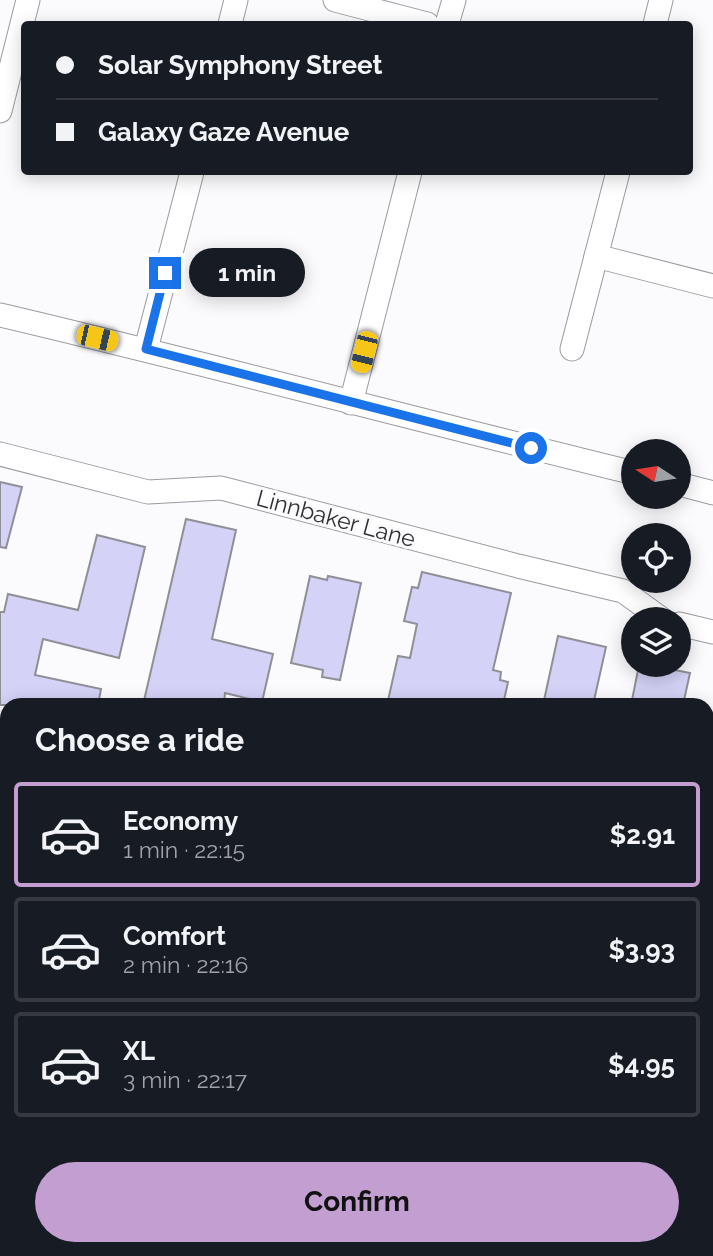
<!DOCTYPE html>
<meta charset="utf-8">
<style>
:root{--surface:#171b24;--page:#242831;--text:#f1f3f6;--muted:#9ea1a6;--line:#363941;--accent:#c39ed1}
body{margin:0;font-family:Raleway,sans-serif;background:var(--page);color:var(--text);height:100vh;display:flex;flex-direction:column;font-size:26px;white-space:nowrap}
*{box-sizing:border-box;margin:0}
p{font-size:23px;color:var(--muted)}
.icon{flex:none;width:38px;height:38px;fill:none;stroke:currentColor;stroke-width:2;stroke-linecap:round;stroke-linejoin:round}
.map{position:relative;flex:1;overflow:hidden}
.sheet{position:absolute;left:0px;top:698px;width:714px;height:558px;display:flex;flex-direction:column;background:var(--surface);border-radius:21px 21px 0 0;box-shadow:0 4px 18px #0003}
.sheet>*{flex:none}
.guide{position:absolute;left:21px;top:21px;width:672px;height:154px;border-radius:7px;box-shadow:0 4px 18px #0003;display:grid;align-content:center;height:154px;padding:0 35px;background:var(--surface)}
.needle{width:46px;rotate:282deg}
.controls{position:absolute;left:621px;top:439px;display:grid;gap:14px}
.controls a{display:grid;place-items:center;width:70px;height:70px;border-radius:50%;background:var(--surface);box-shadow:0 4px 18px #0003;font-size:35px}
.end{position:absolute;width:32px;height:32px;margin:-16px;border:9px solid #1a73e8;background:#fff;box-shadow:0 0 0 4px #fff}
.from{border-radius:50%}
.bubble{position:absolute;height:49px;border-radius:24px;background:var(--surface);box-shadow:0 4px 18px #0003;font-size:23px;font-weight:700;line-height:49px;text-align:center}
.car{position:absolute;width:21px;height:42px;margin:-21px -10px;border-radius:9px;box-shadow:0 0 5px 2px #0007;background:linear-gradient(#f5c518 24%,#345 0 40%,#f5c518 0 76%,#345 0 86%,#f5c518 0)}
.guide b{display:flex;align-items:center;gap:24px;height:66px;font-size:26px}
.guide b+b{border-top:2px solid var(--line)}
.guide i{width:18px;height:18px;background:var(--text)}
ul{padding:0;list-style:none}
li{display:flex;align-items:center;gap:21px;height:105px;margin:0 14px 10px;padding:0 21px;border:4px solid var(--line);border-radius:7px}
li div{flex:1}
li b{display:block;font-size:26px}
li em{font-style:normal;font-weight:700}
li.on{border-color:var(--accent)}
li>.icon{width:63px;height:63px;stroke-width:1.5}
h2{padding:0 35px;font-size:32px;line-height:84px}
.action{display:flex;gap:14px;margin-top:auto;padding:14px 35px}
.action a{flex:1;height:80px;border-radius:42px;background:var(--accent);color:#111;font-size:28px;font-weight:700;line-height:80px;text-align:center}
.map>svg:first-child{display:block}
.building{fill:#d4d2f6;stroke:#8f8f96;stroke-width:2}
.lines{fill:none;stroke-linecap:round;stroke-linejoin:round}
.minor-casing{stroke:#9a9aa0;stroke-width:25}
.minor{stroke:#fff;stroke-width:23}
.route{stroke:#1a73e8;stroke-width:9}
.labels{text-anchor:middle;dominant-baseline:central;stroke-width:6;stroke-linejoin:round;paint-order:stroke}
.street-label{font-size:23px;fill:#2f2f32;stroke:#fbfbfe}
</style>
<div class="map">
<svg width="713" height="1256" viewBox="0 0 713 1256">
<rect width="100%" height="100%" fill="#fbfbfe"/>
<g class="building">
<polygon points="0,482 22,487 6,548 0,547"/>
<polygon points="186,519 236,530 212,639 273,654 262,702 225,693 224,705 143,705"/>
<polygon points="97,535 145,547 119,658 43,639 35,675 101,689 98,705 0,705 0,612 4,612 8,594 78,610"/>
<polygon points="422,572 511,593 493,670 501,672 500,680 508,682 503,705 387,705 398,656 410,658 417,624 404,621 412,587 418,588"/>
<polygon points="310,576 327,580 328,576 361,583 340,680 322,677 323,670 291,663"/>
<polygon points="558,636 606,647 593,705 543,705"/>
<polygon points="639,665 650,665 690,673 683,705 631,705"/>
</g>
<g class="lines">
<g class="minor-casing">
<g id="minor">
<polyline points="335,0 427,24"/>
<polyline points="230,24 236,0"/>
<polyline points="447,24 454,0"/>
<polyline points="655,24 661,0"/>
<polyline points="0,111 28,0"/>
<polyline points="596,256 713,286"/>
<path d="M0,315C212,365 422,421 634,473"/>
<polyline points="146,349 192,172"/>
<polyline points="572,349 618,172"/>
<polyline points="351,403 410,172"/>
<polyline points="0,454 148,492 221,488 518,566 623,591 663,620"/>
<polyline points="679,484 713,493"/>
<polyline points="679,624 713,632"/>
<polyline points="0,731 7,733"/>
<polyline points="0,905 7,907"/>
<polyline points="707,929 713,931"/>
<polyline points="707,1085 713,1086"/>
<polyline points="707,1148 713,1117"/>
<polyline points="137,1256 139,1250"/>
<polyline points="417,1256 418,1250"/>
<polyline points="686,1256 688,1250"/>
</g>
</g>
<use href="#minor" class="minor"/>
</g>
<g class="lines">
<polyline class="route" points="165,273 146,349 531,448"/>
</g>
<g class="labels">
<g class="street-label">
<text transform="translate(336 518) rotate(15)">Linnbaker Lane</text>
</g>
</g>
</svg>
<div class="controls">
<a><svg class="needle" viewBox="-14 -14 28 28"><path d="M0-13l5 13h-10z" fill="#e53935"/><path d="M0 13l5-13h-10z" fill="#9ea1a6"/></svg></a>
<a><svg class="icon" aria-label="locate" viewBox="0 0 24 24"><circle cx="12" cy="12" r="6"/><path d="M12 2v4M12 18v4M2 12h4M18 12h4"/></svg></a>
<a><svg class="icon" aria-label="layers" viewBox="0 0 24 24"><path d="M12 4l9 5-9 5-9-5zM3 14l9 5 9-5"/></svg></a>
</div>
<i class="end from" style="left:531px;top:448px"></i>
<i class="end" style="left:165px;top:273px"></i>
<div class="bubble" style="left:189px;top:248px;width:116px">1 min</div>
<i class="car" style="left:97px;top:338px;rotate:103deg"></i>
<i class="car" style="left:364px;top:352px;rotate:194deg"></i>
<div class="guide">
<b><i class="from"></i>Solar Symphony Street</b>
<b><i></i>Galaxy Gaze Avenue</b>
</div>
<section class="sheet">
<h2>Choose a ride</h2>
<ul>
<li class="on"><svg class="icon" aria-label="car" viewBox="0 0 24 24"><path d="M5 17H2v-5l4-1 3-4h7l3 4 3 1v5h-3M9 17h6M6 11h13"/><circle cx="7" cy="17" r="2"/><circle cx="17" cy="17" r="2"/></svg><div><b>Economy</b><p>1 min · 22:15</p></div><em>$2.91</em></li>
<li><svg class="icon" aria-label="car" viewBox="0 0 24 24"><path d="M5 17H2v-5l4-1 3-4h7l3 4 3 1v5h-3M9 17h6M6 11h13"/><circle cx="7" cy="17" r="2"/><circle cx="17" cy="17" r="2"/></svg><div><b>Comfort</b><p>2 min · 22:16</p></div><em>$3.93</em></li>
<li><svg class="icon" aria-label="car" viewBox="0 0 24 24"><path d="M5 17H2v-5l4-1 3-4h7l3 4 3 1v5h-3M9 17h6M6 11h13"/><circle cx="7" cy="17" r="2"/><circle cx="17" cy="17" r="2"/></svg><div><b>XL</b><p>3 min · 22:17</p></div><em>$4.95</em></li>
</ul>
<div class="action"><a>Confirm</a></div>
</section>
</div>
